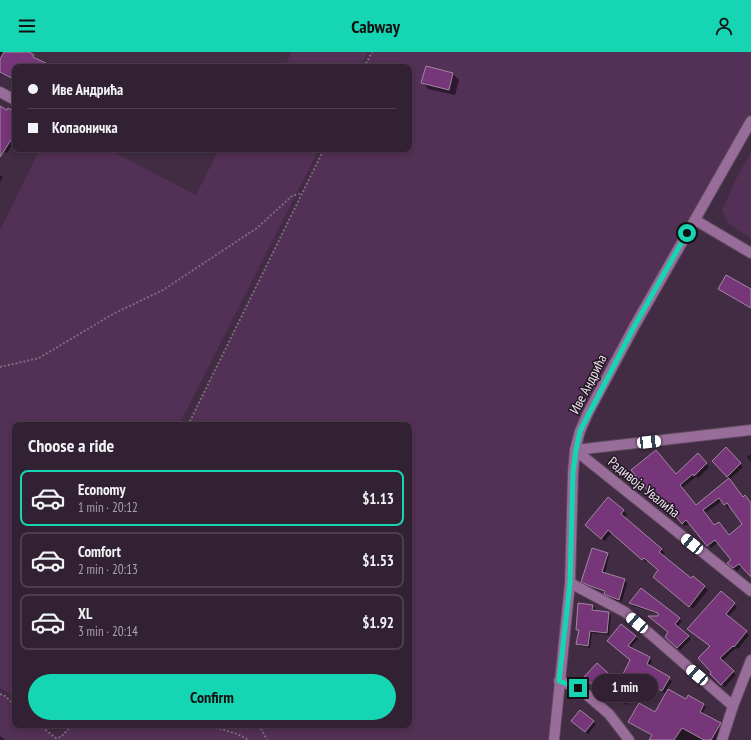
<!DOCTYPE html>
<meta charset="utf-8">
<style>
:root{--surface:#322132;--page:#3a293a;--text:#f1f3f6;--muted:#a8a3ac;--line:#4d3e4d;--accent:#16d5b3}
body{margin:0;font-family:"PT Sans Narrow",sans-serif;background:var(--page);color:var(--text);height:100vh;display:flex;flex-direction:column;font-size:15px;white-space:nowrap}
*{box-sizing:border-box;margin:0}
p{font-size:13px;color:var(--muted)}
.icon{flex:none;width:22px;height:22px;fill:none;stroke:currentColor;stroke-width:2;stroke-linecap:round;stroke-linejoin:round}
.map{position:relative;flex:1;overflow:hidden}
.sheet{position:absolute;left:12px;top:370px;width:400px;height:306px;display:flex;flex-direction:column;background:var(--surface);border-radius:8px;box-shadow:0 2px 6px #0003,0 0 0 1px var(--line)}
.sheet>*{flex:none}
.hud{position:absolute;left:12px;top:12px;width:400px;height:88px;border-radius:8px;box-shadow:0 2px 6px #0003,0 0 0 1px var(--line);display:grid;align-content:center;height:88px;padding:0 16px;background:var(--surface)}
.end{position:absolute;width:18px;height:18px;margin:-9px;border:5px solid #16d5b3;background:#111;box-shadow:0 0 0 2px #111}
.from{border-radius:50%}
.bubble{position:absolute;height:28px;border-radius:14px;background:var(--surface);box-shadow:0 2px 6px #0003,0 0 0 1px var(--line);font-size:13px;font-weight:800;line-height:28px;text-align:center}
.car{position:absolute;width:12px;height:24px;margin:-12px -6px;border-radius:5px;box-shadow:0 0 3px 1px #0007;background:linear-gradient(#fff 24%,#345 0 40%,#fff 0 76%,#345 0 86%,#fff 0)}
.hud b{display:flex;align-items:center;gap:14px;height:38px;font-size:15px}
.hud b+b{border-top:1px solid var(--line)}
.hud i{width:10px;height:10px;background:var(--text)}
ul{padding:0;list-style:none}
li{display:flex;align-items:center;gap:12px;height:56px;margin:0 8px 6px;padding:0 8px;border:2px solid var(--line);border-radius:8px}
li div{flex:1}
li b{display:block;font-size:15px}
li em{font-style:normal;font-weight:800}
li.current{border-color:var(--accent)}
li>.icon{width:36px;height:36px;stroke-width:1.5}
h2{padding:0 16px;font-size:18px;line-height:48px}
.button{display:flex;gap:8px;margin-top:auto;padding:8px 16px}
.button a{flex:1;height:46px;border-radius:24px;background:var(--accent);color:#111;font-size:16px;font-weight:800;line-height:46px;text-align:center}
header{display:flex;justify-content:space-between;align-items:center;height:52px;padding:0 16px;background:var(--accent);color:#111;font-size:18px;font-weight:800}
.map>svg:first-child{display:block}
.green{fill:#533055}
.shadow{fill:#0007;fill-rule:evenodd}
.building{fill:#763679;stroke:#a187a2;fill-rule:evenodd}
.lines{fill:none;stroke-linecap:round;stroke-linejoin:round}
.minor-casing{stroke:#5e495e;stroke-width:12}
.path{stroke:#7e6a7e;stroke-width:2;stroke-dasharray:2 2;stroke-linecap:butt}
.minor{stroke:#996d9a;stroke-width:10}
.route{stroke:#16d5b3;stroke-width:5}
.labels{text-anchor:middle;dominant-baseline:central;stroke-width:3;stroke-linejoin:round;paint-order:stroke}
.street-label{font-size:14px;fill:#eedfee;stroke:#221823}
</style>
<header><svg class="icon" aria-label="menu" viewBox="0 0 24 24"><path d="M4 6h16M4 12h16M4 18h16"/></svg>Cabway<svg class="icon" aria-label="person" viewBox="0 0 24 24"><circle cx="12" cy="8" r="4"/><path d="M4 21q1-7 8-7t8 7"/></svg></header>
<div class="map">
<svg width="751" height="688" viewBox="0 0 751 688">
<rect width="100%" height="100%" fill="#422c43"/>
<g class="green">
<polygon points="291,0 368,0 361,15 285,15"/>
<polygon points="372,0 751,0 751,69 580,379 554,688 0,688 0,642 5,644 15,653 15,673 39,673 56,686 61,685 72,673 409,673 409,373 188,373 324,97 409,97 409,15 364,15"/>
<polygon points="40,97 108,97 196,143 219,97 319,97 179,373 15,373 15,645 0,636 0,178"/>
<polygon points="751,100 751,187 727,170 722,158 738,123"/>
</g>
<g class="shadow">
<polygon points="0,0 26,0 49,15 15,15 15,29 0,20"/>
<polygon points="453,22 459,28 455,43 428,37 423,31"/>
<polygon points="0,55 15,62 15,88 7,101 0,97"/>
<polygon points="0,123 3,125 0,130"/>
<polygon points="751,236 751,256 719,237 750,237"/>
<path d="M726,397L743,415L729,428L744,446L751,451V523L742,514L737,519L731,514L733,508L719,490L711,496L690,471L685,474L663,447L659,451L656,448L677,424L698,403L709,415L698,426L697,424L682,436L696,454L730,427L713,409ZM722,449L728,456L730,454L744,472L729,484L715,474L705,461Z"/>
<polygon points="751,402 751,410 747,405"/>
<polygon points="608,446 627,462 624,466 665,501 662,503 691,527 693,525 708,538 693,557 657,528 659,518 648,509 646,510 612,480 605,489 590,477"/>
<polygon points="607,501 609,504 605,522 625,528 627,531 622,549 617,549 608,544 605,540 593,536 583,529"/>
<polygon points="721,540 737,555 728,565 749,583 738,597 736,596 722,609 736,623 725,635 711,622 711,594"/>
<polygon points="630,551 679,567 682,569 677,575 691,587 680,598 666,585 670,581 658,566 659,562 633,554"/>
<polygon points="593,554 595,556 595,560 608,561 611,563 609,583 592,581 590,596 580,594 578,592 579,580 577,577"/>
<polygon points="635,584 638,587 630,596 649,606 652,609 649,615 672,629 667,637 686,649 703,653 706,655 702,662 723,675 715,688 654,688 653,684 632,672 655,661 666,642 642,628 640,633 638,632 627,653 604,640 603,641 585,625 621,629 631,608 611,592"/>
<polygon points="593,670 596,672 588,682 575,672"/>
<polygon points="0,684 5,688 0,688"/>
</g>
<g class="building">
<polygon points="4,0 29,0 34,3 33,5 54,15 15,15 15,28 0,20 0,7"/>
<polygon points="426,14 453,21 449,38 421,31"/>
<polygon points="0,54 7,58 8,56 15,60 15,78 12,84 13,85 0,105"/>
<polygon points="726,223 751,237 751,256 718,237"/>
<polygon points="726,395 741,411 727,425 712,409"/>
<path d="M656,398L676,422L698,401L707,411L694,424L693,422L680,433L696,453L729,426L743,445L745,443L751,451V525L739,512L733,516L727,511L731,508L715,488L707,494L686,468L682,472L660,445L656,449L631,418ZM719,446L724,453L727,451L742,472L729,483L719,470L714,473L703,458Z"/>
<polygon points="608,445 624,458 621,462 662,497 659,500 691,526 693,524 705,534 689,555 653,525 658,518 644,506 642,508 608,478 601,487 585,473"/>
<polygon points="592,496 608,501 602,520 625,527 619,548 604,542 605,539 590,534 581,530"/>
<polygon points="641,536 680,566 675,572 689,584 677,596 665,585 668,580 648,564 658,564 658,561 629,551"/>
<polygon points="721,539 735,551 726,562 747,579 734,595 733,594 720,606 734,619 721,633 710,622 711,620 698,606 710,594 687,577"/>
<polygon points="578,551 593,553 592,558 609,560 607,581 590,579 588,594 576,592 579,578 576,578"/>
<polygon points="621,572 636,584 628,594 650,605 647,612 670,625 662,639 639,626 637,631 636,630 624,651 601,638 599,639 584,625 597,611 616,628 617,626 620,628 630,608 607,589"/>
<polygon points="668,637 686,647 688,643 704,652 700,660 721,671 711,688 704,688 682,676 674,688 649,688 652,683 628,670 639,651 655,660"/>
<polygon points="580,658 594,669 585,680 571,669"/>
</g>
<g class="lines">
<g class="minor-casing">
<g id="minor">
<polyline points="0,40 15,48"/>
<polyline points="695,168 751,201"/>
<polyline points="575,398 751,539"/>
<polyline points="575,398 751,378"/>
<polyline points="570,531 625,560 733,654"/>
<polyline points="559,629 579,636 609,662 629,688"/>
<polyline points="554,688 570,531 573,421 575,398 580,379 588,361 635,273 751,69"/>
<polyline points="722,688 733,654 751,608"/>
</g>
</g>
<g class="path">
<polyline points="364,15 372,0"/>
<polyline points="0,315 39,306 113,262 163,238 257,176 292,144 302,141"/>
<polyline points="188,373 324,97"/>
<polyline points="0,642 5,644 15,653"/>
<polyline points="39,673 56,686 61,685 72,673"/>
<polyline points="208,673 237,682 249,688"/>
<polyline points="259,673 267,688"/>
</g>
<use href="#minor" class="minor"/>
</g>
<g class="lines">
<polyline class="route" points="578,636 559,629 570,531 573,421 576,398 580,379 635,273 687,181"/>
</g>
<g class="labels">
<g class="street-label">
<text transform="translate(588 332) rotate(-63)">Иве Андрића</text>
<text transform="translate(644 435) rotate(39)">Радивоја Увалића</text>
</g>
</g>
</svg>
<i class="end from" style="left:687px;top:181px"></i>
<i class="end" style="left:578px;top:636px"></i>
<div class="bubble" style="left:592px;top:622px;width:66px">1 min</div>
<i class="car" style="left:649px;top:390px;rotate:84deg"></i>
<i class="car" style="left:692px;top:492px;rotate:309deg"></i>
<i class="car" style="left:637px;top:571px;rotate:311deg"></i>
<i class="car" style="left:697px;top:623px;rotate:311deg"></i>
<div class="hud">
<b><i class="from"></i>Иве Андрића</b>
<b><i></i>Копаоничка</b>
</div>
<section class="sheet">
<h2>Choose a ride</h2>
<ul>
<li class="current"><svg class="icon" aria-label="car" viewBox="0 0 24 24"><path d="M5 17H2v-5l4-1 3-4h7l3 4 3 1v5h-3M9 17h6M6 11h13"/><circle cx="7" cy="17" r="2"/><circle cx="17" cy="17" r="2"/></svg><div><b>Economy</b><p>1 min · 20:12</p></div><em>$1.13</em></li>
<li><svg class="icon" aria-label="car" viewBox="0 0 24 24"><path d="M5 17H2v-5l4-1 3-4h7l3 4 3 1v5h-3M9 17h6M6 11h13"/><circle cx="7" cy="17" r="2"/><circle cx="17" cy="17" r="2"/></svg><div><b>Comfort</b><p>2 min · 20:13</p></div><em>$1.53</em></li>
<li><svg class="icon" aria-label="car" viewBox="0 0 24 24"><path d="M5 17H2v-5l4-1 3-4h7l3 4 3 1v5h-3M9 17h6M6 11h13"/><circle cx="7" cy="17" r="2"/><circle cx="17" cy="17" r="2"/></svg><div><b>XL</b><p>3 min · 20:14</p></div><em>$1.92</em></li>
</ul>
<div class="button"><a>Confirm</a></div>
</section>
</div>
